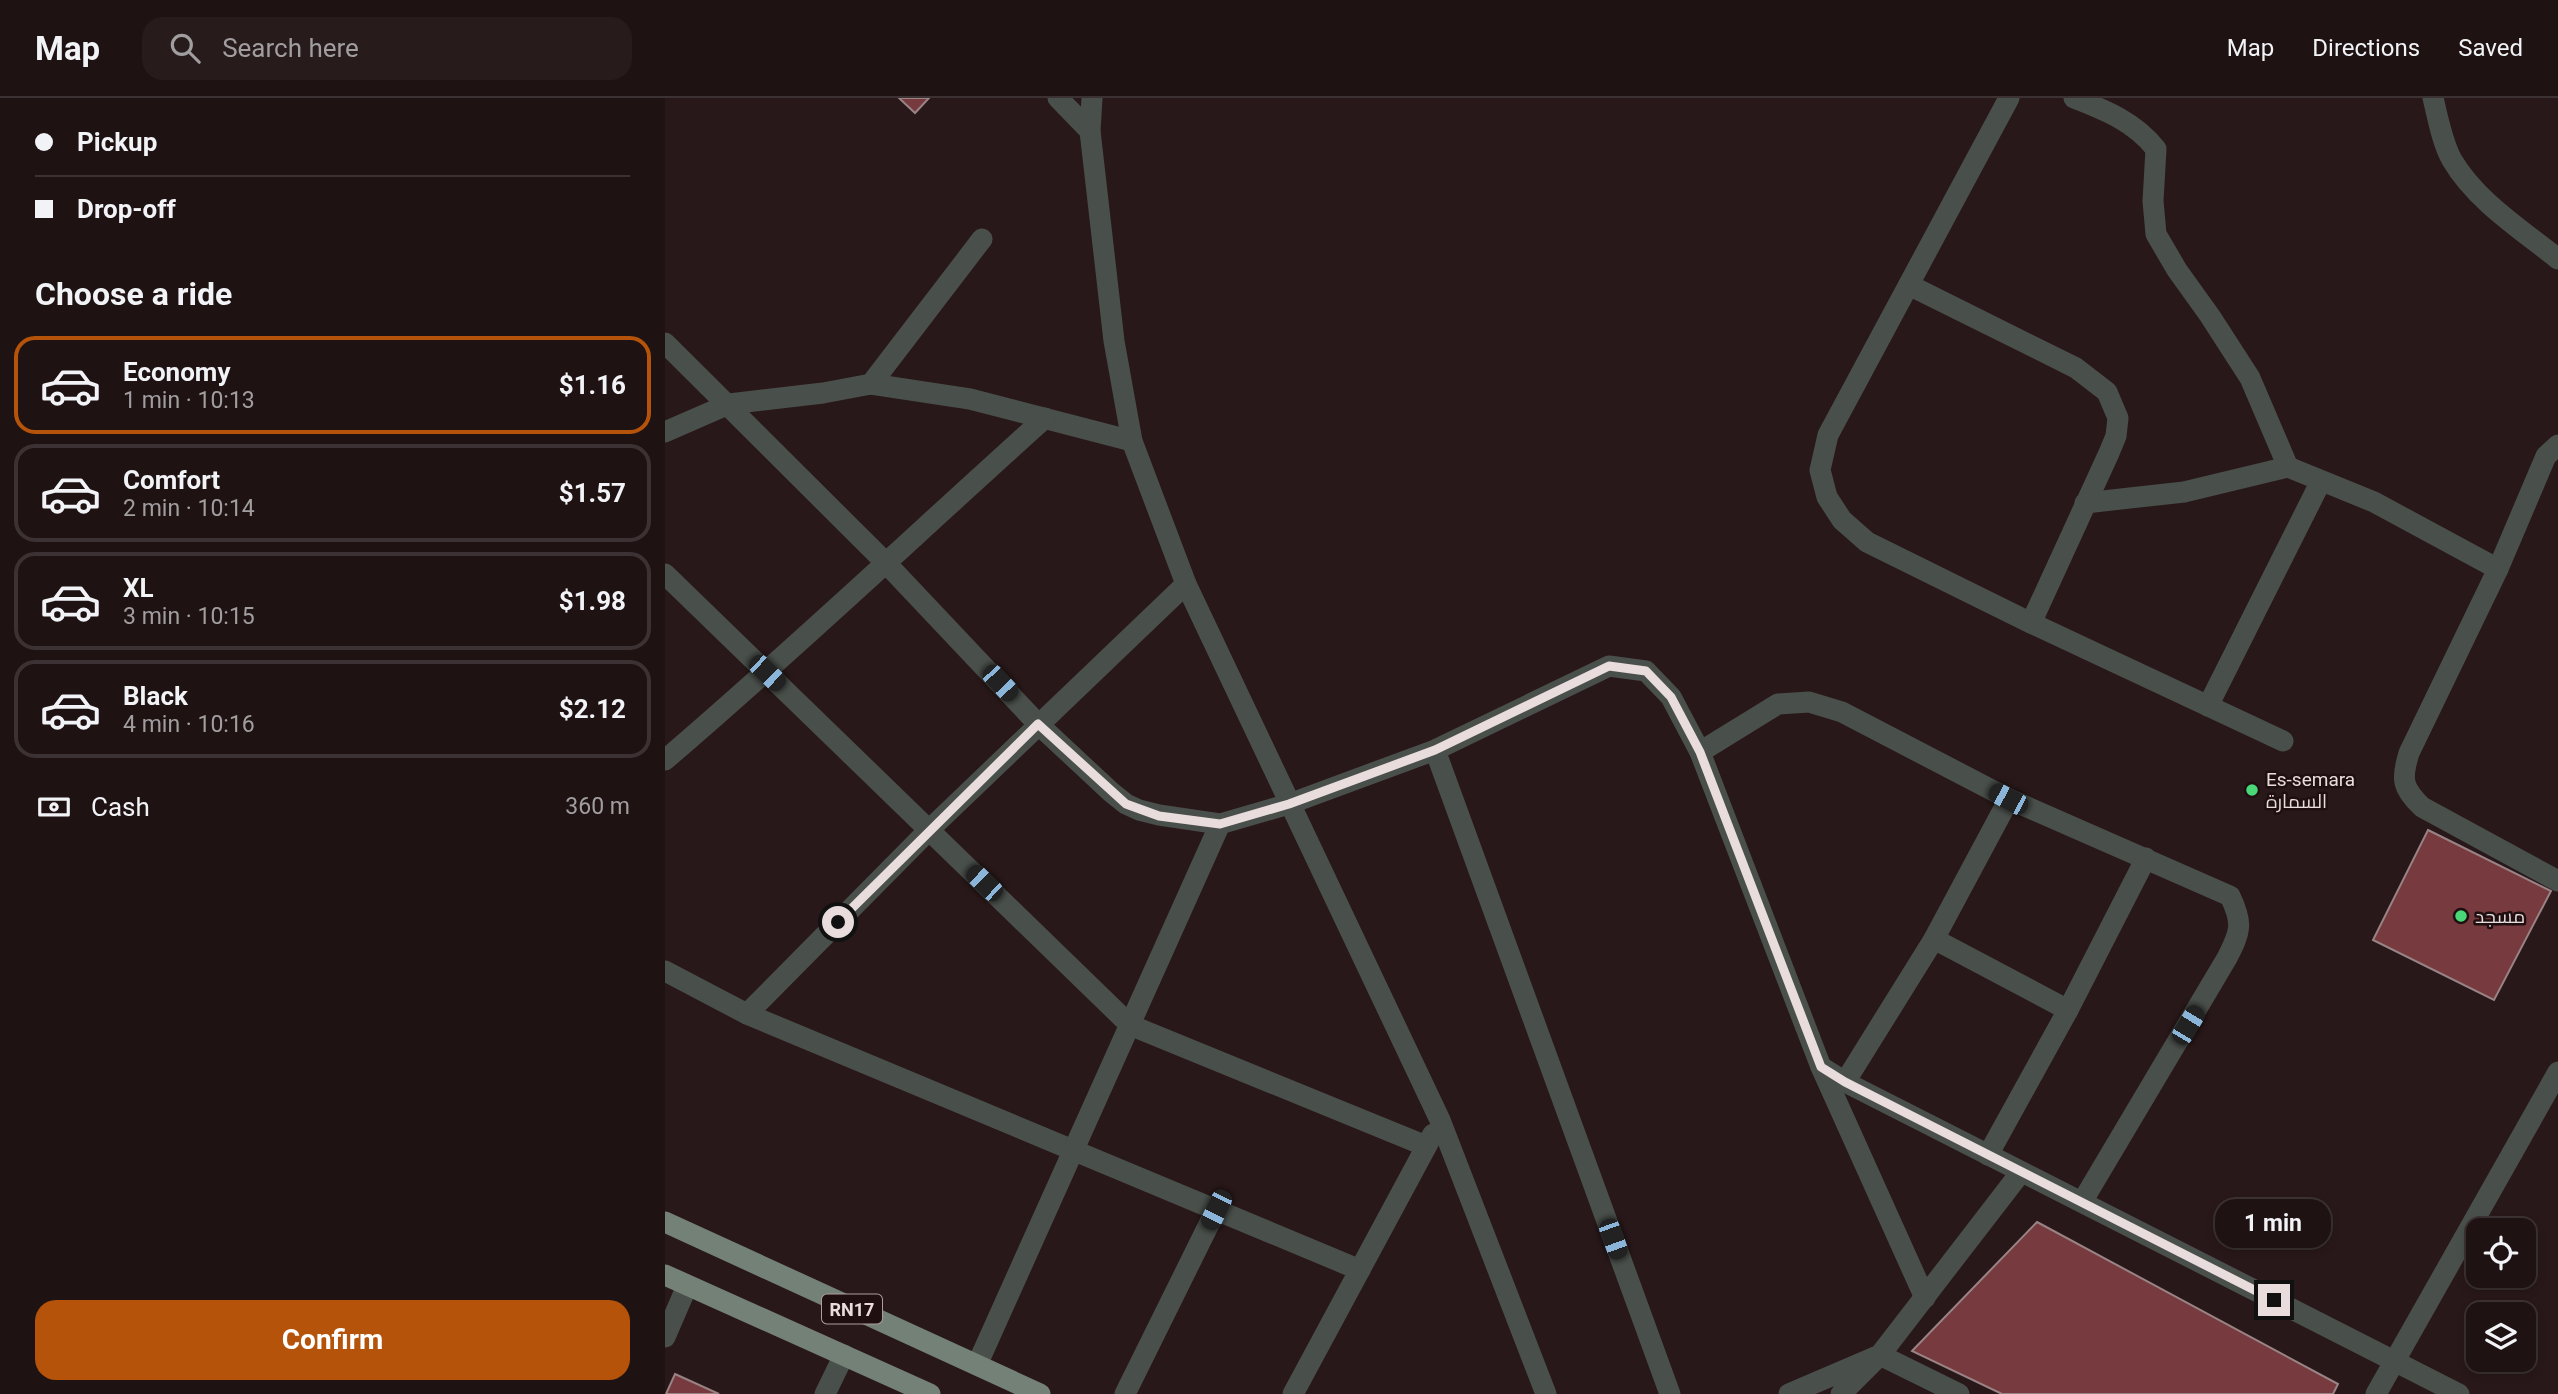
<!DOCTYPE html>
<meta charset="utf-8">
<style>
:root{--surface:#1f1213;--page:#271b1c;--text:#f1f3f6;--muted:#a19ea0;--line:#3c3233;--accent:#b45309}
body{margin:0;font-family:Roboto,Cairo,sans-serif;background:var(--page);color:var(--text);height:100vh;display:flex;flex-direction:column;font-size:26px;white-space:nowrap}
*{box-sizing:border-box;margin:0}
p{font-size:23px;color:var(--muted)}
.icon{flex:none;width:38px;height:38px;fill:none;stroke:currentColor;stroke-width:2;stroke-linecap:round;stroke-linejoin:round}
.map{position:relative;flex:1;overflow:hidden}
.side{display:flex;flex-direction:column;background:var(--surface);width:665px}
.side>*{flex:none}
.hud{display:grid;align-content:center;height:154px;padding:0 35px;background:var(--surface)}
.buttons{position:absolute;left:1801px;top:1120px;display:grid;gap:14px}
.buttons a{display:grid;place-items:center;width:70px;height:70px;border-radius:14px;background:var(--surface);box-shadow:0 4px 10px #0003,0 0 0 2px var(--line);font-size:35px}
.end{position:absolute;width:32px;height:32px;margin:-16px;border:9px solid #e8dcdc;background:#111;box-shadow:0 0 0 4px #111}
.from{border-radius:50%}
.bubble{position:absolute;height:49px;border-radius:21px;background:var(--surface);box-shadow:0 4px 10px #0003,0 0 0 2px var(--line);font-size:23px;font-weight:700;line-height:49px;text-align:center}
.car{position:absolute;width:21px;height:42px;margin:-21px -10px;border-radius:9px;box-shadow:0 0 5px 2px #0007;background:linear-gradient(#222 24%,#8ab4d8 0 40%,#222 0 76%,#8ab4d8 0 86%,#222 0)}
.hud b{display:flex;align-items:center;gap:24px;height:66px;font-size:26px}
.hud b+b{border-top:2px solid var(--line)}
.hud i{width:18px;height:18px;background:var(--text)}
ul{padding:0;list-style:none}
li{display:flex;align-items:center;gap:21px;height:98px;margin:0 14px 10px;padding:0 21px;border:4px solid var(--line);border-radius:21px}
li div{flex:1}
li b{display:block;font-size:26px}
li em{font-style:normal;font-weight:700}
li.on{border-color:var(--accent)}
li>.icon{width:63px;height:63px;stroke-width:1.5}
h2{padding:0 35px;font-size:32px;line-height:84px}
.pay{display:flex;align-items:center;gap:18px;height:77px;padding:0 35px;font-size:26px}
.pay p{margin-inline-start:auto}
.action{display:flex;gap:14px;margin-top:auto;padding:14px 35px}
.action a{flex:1;height:80px;border-radius:21px;background:var(--accent);color:#fff;font-size:28px;font-weight:700;line-height:80px;text-align:center}
header{display:flex;align-items:center;gap:42px;box-sizing:border-box;height:98px;padding:0 35px;background:var(--surface);border-bottom:2px solid var(--line)}
header strong{font-size:33px}
nav{display:flex;gap:38px;margin-inline-start:auto;font-size:24px}
.search{width:490px;height:63px;background:var(--page);display:flex;align-items:center;gap:18px;box-sizing:border-box;padding:0 24px;border-radius:21px;color:var(--muted);font-size:26px}
main{display:flex;flex:1;min-height:0}
.map>svg:first-child{display:block}
.building{fill:#763a3f;stroke:#998384;stroke-width:2}
.lines{fill:none;stroke-linecap:round;stroke-linejoin:round}
.minor{stroke:#494f4a;stroke-width:21}
.major{stroke:#748176;stroke-width:21}
.route{stroke:#e8dcdc;stroke-width:9}
.poi-dot{fill:#49d778;stroke:#1f0f10;stroke-width:2.5}
.labels{text-anchor:middle;dominant-baseline:central;stroke-width:5;stroke-linejoin:round;paint-order:stroke}
.shield{fill:#1f0f10;stroke:#ac9e9f;stroke-width:2}
.shield-label{font-size:18px;font-weight:bold;fill:#e8dcdc}
.poi-label{font-size:19px;fill:#e8dcdc;stroke:#1f0f10;text-anchor:start}
</style>
<header>
<strong>Map</strong>
<div class="search"><svg class="icon" aria-label="search" viewBox="0 0 24 24"><circle cx="10" cy="10" r="6"/><path d="M15 15l6 6"/></svg>Search here</div>
<nav><a>Map</a><a>Directions</a><a>Saved</a></nav>
</header>
<main>
<section class="side">
<div class="hud">
<b><i class="from"></i>Pickup</b>
<b><i></i>Drop-off</b>
</div>
<h2>Choose a ride</h2>
<ul>
<li class="on"><svg class="icon" aria-label="car" viewBox="0 0 24 24"><path d="M5 17H2v-5l4-1 3-4h7l3 4 3 1v5h-3M9 17h6M6 11h13"/><circle cx="7" cy="17" r="2"/><circle cx="17" cy="17" r="2"/></svg><div><b>Economy</b><p>1 min · 10:13</p></div><em>$1.16</em></li>
<li><svg class="icon" aria-label="car" viewBox="0 0 24 24"><path d="M5 17H2v-5l4-1 3-4h7l3 4 3 1v5h-3M9 17h6M6 11h13"/><circle cx="7" cy="17" r="2"/><circle cx="17" cy="17" r="2"/></svg><div><b>Comfort</b><p>2 min · 10:14</p></div><em>$1.57</em></li>
<li><svg class="icon" aria-label="car" viewBox="0 0 24 24"><path d="M5 17H2v-5l4-1 3-4h7l3 4 3 1v5h-3M9 17h6M6 11h13"/><circle cx="7" cy="17" r="2"/><circle cx="17" cy="17" r="2"/></svg><div><b>XL</b><p>3 min · 10:15</p></div><em>$1.98</em></li>
<li><svg class="icon" aria-label="car" viewBox="0 0 24 24"><path d="M5 17H2v-5l4-1 3-4h7l3 4 3 1v5h-3M9 17h6M6 11h13"/><circle cx="7" cy="17" r="2"/><circle cx="17" cy="17" r="2"/></svg><div><b>Black</b><p>4 min · 10:16</p></div><em>$2.12</em></li>
</ul>
<div class="pay"><svg class="icon" aria-label="cash" viewBox="0 0 24 24"><path d="M3 7h18v10H3z"/><circle cx="12" cy="12" r="2"/></svg>Cash<p>360 m</p></div>
<div class="action"><a>Confirm</a></div>
</section>
<div class="map">
<svg width="1893" height="1296" viewBox="0 0 1893 1296">
<rect width="100%" height="100%" fill="#291819"/>
<g class="building">
<polygon points="234,0 264,0 250,15"/>
<polygon points="1763,732 1886,793 1829,902 1708,842"/>
<polygon points="1372,1124 1673,1286 1668,1296 1337,1296 1247,1253"/>
<polygon points="10,1276 54,1296 1,1296"/>
</g>
<g class="lines">
<g class="minor">
<polyline points="393,0 425,33"/>
<polyline points="427,0 425,33 449,243 467,343 521,486 775,1022 881,1296"/>
<polyline points="1344,0 1163,337 1155,372 1162,399 1177,422 1202,444 1366,525 1618,643"/>
<path d="M1409,0C1440,12 1470,24 1491,51L1488,103L1491,136L1512,172L1545,218L1585,280L1623,369"/>
<path d="M1768,0C1773,20 1777,44 1787,62C1811,103 1857,132 1893,161"/>
<polyline points="1244,187 1411,270 1442,294 1453,320 1451,338 1444,355 1366,525"/>
<polyline points="0,245 220,464 373,626 446,694 461,706 474,712 494,717 555,726 624,706 770,652 944,568 981,573 1006,599 1035,654 1156,969 1260,1200"/>
<polyline points="206,286 317,141"/>
<polyline points="0,334 64,306 158,295 206,286 305,301 467,343"/>
<path d="M1893,347L1881,358L1833,471L1744,655C1736,681 1737,690 1757,709L1893,783"/>
<polyline points="1420,405 1519,394 1623,369 1709,404 1833,471"/>
<polyline points="0,476 465,927 761,1048"/>
<polyline points="1543,608 1656,383"/>
<polyline points="770,652 1005,1296"/>
<path d="M1035,654L1113,606L1144,604L1177,614L1344,701L1565,798C1578,825 1576,833 1562,860L1417,1104"/>
<path d="M0,662C130,551 253,434 380,320"/>
<polyline points="1269,841 1403,912"/>
<polyline points="0,873 82,916 695,1172"/>
<polyline points="82,916 264,732 521,486"/>
<polyline points="1156,969 1180,984 1794,1296"/>
<polyline points="1180,984 1269,841 1344,701"/>
<polyline points="1323,1057 1403,912 1481,760"/>
<polyline points="0,1239 22,1188"/>
<polyline points="312,1267 555,726"/>
<polyline points="160,1296 179,1257"/>
<polyline points="460,1296 551,1112"/>
<polyline points="628,1296 768,1036"/>
<polyline points="1124,1296 1215,1257 1356,1074"/>
<polyline points="1176,1296 1215,1257 1294,1296"/>
<polyline points="1711,1296 1893,974"/>
</g>
<g class="major">
<polyline points="0,1124 375,1296"/>
<polyline points="0,1177 265,1296"/>
</g>
</g>
<g class="lines">
<polyline class="route" points="173,824 373,626 461,706 494,718 555,726 624,706 770,652 944,568 981,573 1006,599 1035,654 1156,969 1180,984 1609,1202"/>
</g>
<g class="poi-dot">
<circle cx="1587" cy="692" r="7"/>
<circle cx="1796" cy="818" r="7"/>
</g>
<g class="labels">
<rect class="shield" x="157" y="1196.5" width="60" height="29" rx="5"/>
<g class="shield-label">
<text x="187" y="1211">RN17</text>
</g>
<g class="poi-label">
<text x="1601" y="681">Es-semara<tspan x="1601" dy="22">السمارة</tspan></text>
<text x="1810" y="818">مسجد</text>
</g>
</g>
</svg>
<div class="buttons">
<a><svg class="icon" aria-label="locate" viewBox="0 0 24 24"><circle cx="12" cy="12" r="6"/><path d="M12 2v4M12 18v4M2 12h4M18 12h4"/></svg></a>
<a><svg class="icon" aria-label="layers" viewBox="0 0 24 24"><path d="M12 4l9 5-9 5-9-5zM3 14l9 5 9-5"/></svg></a>
</div>
<i class="end from" style="left:173px;top:824px"></i>
<i class="end" style="left:1609px;top:1202px"></i>
<div class="bubble" style="left:1550px;top:1101px;width:116px">1 min</div>
<i class="car" style="left:102px;top:575px;rotate:134deg"></i>
<i class="car" style="left:335px;top:585px;rotate:137deg"></i>
<i class="car" style="left:1343px;top:701px;rotate:298deg"></i>
<i class="car" style="left:319px;top:785px;rotate:314deg"></i>
<i class="car" style="left:1523px;top:927px;rotate:31deg"></i>
<i class="car" style="left:551px;top:1112px;rotate:206deg"></i>
<i class="car" style="left:948px;top:1141px;rotate:160deg"></i>
</div>
</main>
